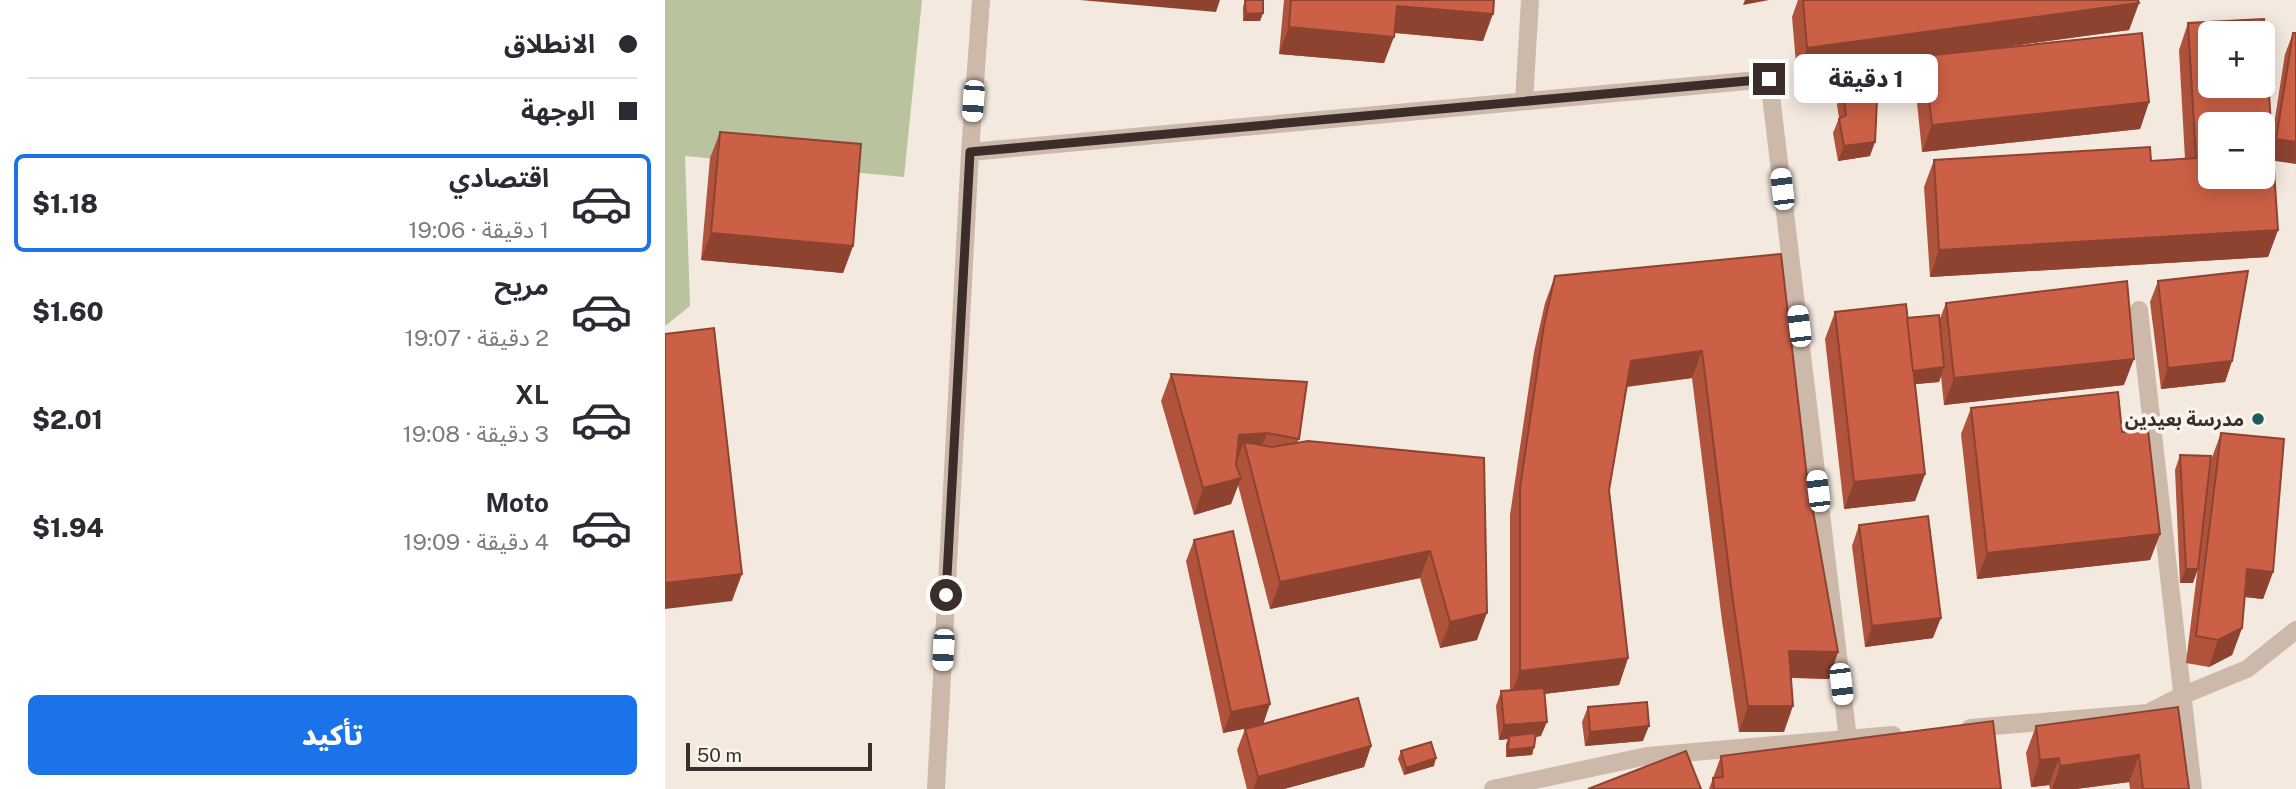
<!DOCTYPE html>
<html lang="ar">
<meta charset="utf-8">
<style>
:root{--surface:#fff;--page:#f7f7f7;--text:#2b2b33;--muted:#7c7c81;--line:#e1e1e2;--accent:#1a73e8}
body{margin:0;font-family:"Public Sans","Noto Sans Arabic",sans-serif;background:var(--page);color:var(--text);direction:rtl;height:100vh;display:flex;flex-direction:column;font-size:26px;white-space:nowrap}
*{box-sizing:border-box;margin:0}
p{font-size:23px;color:var(--muted)}
.icon{flex:none;width:38px;height:38px;fill:none;stroke:currentColor;stroke-width:2;stroke-linecap:round;stroke-linejoin:round}
.map{position:relative;flex:1;overflow:hidden;direction:ltr}
.drawer{display:flex;flex-direction:column;background:var(--surface);width:665px}
.drawer>*{flex:none}
.top-card{display:grid;align-content:center;height:154px;padding:0 28px;background:var(--surface)}
.controls{position:absolute;left:1533px;top:21px;display:grid;gap:14px}
.controls a{display:grid;place-items:center;width:77px;height:77px;border-radius:10px;background:var(--surface);box-shadow:0 4px 18px #0003;font-size:35px}
.scale{position:absolute;left:21px;bottom:18px;width:186px;box-sizing:border-box;padding-left:7px;border:4px solid #3b2e2a;border-top:0;font-size:19px;line-height:24px;white-space:nowrap;color:#3b2e2a;-webkit-text-stroke:5px #fbf4ec;paint-order:stroke}
.end{position:absolute;width:32px;height:32px;margin:-16px;border:9px solid #3b2e2a;background:#fff;box-shadow:0 0 0 4px #fff}
.from{border-radius:50%}
.bubble{position:absolute;height:49px;border-radius:10px;background:var(--surface);box-shadow:0 4px 18px #0003;font-size:23px;font-weight:800;line-height:49px;text-align:center;direction:rtl}
.car{position:absolute;width:21px;height:42px;margin:-21px -10px;border-radius:9px;box-shadow:0 0 5px 2px #0007;background:linear-gradient(#fff 24%,#345 0 40%,#fff 0 76%,#345 0 86%,#fff 0)}
.top-card b{display:flex;align-items:center;gap:24px;height:66px;font-size:26px}
.top-card b+b{border-top:2px solid var(--line)}
.top-card i{width:18px;height:18px;background:var(--text)}
ul{padding:0;list-style:none}
li{display:flex;align-items:center;gap:21px;height:98px;margin:0 14px 10px;padding:0 14px;border:4px solid transparent;border-radius:10px}
li div{flex:1}
li b{display:block;font-size:26px}
li em{font-style:normal;font-weight:800}
li.on{border-color:var(--accent)}
li>.icon{width:63px;height:63px;stroke-width:1.5}
.cta{display:flex;gap:14px;margin-top:auto;padding:14px 28px}
.cta a{flex:1;height:80px;border-radius:10px;background:var(--accent);color:#fff;font-size:28px;font-weight:800;line-height:80px;text-align:center}
main{display:flex;flex:1;min-height:0}
.map>svg:first-child{display:block}
.green{fill:#b9c49e}
.lines{fill:none;stroke-linecap:round;stroke-linejoin:round}
.minor{stroke:#cdb9aa;stroke-width:18}
.wall{fill:#af533c}
.shaded-wall{fill:#8e4331}
.building{fill:#cb6046;stroke:#8e4331;stroke-width:2;fill-rule:evenodd}
.route{stroke:#3b2e2a;stroke-width:9}
.poi-dot{fill:#1d5d5f;stroke:#fbf4ec;stroke-width:2.5}
.labels{text-anchor:middle;dominant-baseline:central;stroke-width:7;stroke-linejoin:round;paint-order:stroke}
.poi-label{font-size:19px;font-weight:bold;fill:#3b2e2a;stroke:#fbf4ec;text-anchor:end}
</style>
<main>
<div class="map">
<svg width="1631" height="789" viewBox="0 0 1631 789">
<rect width="100%" height="100%" fill="#f4e9df"/>
<polygon class="green" points="0,0 257,0 239,177 20,156 25,306 0,326"/>
<g class="lines">
<g class="minor">
<polyline points="859,101 865,0"/>
<polyline points="305,152 1104,79 1183,739"/>
<polyline points="1474,310 1528,789"/>
<polyline points="1305,728 1483,713 1516,696 1582,669 1631,630"/>
<polyline points="271,789 305,152 316,0"/>
<polyline points="828,789 982,756 1228,735"/>
</g>
</g>
<g class="wall">
<polygon points="580,0 598,13 595,21 578,21 578,7"/>
<polygon points="619,0 829,0 818,41 729,33 719,63 614,54"/>
<polygon points="1133,0 1473,0 1474,3 1464,30 1300,52 1484,102 1475,129 1257,152 1250,83 1259,57 1132,75 1127,17"/>
<polygon points="1523,23 1607,137 1620,54 1628,33 1608,161 1613,230 1603,257 1265,277 1259,187 1269,160 1486,161 1520,159 1514,50"/>
<polygon points="1178,91 1205,156 1173,161 1168,133 1174,118 1172,105"/>
<polygon points="55,132 188,246 178,273 36,260 45,158"/>
<polygon points="1116,254 1142,477 1173,652 1164,679 1126,678 1119,732 1074,732 1057,621 1027,378 962,387 944,490 963,658 954,685 879,694 876,736 871,737 867,755 841,757 841,744 843,739 834,740 831,706 836,691 845,690 845,515 869,352 880,303 890,276"/>
<polygon points="1493,281 1567,361 1560,382 1496,389 1485,302"/>
<polygon points="1281,303 1459,385 1279,405 1276,376 1274,382 1250,384 1260,474 1250,501 1179,509 1160,339 1170,312 1274,321"/>
<polygon points="506,374 634,439 632,443 819,458 812,640 775,648 755,578 605,609 573,485 566,504 529,515 496,401"/>
<polygon points="1306,408 1457,432 1495,534 1485,560 1312,579 1296,434"/>
<polygon points="1556,433 1608,572 1598,599 1579,597 1577,628 1567,655 1544,667 1521,663 1546,460"/>
<polygon points="1515,455 1528,583 1515,583 1510,470"/>
<polygon points="1194,525 1268,638 1200,647 1187,546"/>
<polygon points="529,540 598,724 706,746 699,767 619,789 582,789 572,750 580,729 582,728 558,733 521,561"/>
<polygon points="923,707 978,741 920,746 917,722"/>
<polygon points="1513,707 1524,789 1465,789 1464,782 1411,789 1385,789 1384,785 1366,787 1361,753 1371,726"/>
<polygon points="736,751 769,766 739,775 733,759"/>
<polygon points="1056,756 1336,789 1044,789"/>
</g>
<g class="shaded-wall">
<polygon points="415,0 555,0 551,12"/>
<polygon points="1080,0 1104,0 1078,5"/>
<polygon points="1474,3 1464,30 1132,75 1142,48"/>
<polygon points="732,6 828,14 818,41 722,32"/>
<polygon points="598,13 595,21 578,21 581,14"/>
<polygon points="624,27 729,37 719,63 614,54"/>
<polygon points="1484,102 1475,129 1257,152 1267,125"/>
<polygon points="1611,139 1631,142 1631,164 1603,160"/>
<polygon points="1210,142 1205,156 1173,161 1179,146"/>
<polygon points="1613,230 1603,257 1265,277 1274,250"/>
<polygon points="46,233 188,246 178,273 36,260"/>
<polygon points="1037,351 1027,378 957,387 966,361"/>
<polygon points="1469,359 1459,385 1279,405 1289,378"/>
<polygon points="1567,361 1560,382 1496,389 1503,368"/>
<polygon points="1279,367 1274,382 1241,385 1247,371"/>
<polygon points="602,433 592,459 579,442 572,461 564,461 574,435"/>
<polygon points="1260,474 1250,501 1179,509 1189,482"/>
<polygon points="576,478 566,504 529,515 538,488"/>
<polygon points="1495,534 1485,560 1312,579 1322,553"/>
<polygon points="765,551 755,578 605,609 615,582"/>
<polygon points="1521,569 1533,569 1528,583 1515,583"/>
<polygon points="1582,569 1608,572 1598,599 1572,596"/>
<polygon points="77,574 67,601 0,609 0,583"/>
<polygon points="822,613 812,640 775,648 785,622"/>
<polygon points="1276,618 1268,638 1200,647 1207,626"/>
<polygon points="1577,628 1567,655 1544,667 1553,640"/>
<polygon points="1124,651 1173,652 1164,679 1115,677"/>
<polygon points="963,658 954,685 845,698 855,671"/>
<polygon points="605,704 598,725 558,733 566,712"/>
<polygon points="1083,706 1128,706 1119,732 1074,732"/>
<polygon points="882,722 876,736 844,739 844,736 843,739 834,740 839,725"/>
<polygon points="984,726 978,741 920,746 925,732"/>
<polygon points="706,746 699,767 619,789 588,789 593,777"/>
<polygon points="869,747 867,755 841,757 843,750"/>
<polygon points="1474,755 1464,782 1411,789 1387,789 1395,766"/>
<polygon points="771,758 769,766 739,775 741,768"/>
<polygon points="1394,758 1384,785 1366,787 1375,760"/>
</g>
<g class="building">
<polygon points="580,0 598,0 598,13 581,14"/>
<polygon points="626,0 829,0 828,14 732,6 729,37 624,27"/>
<polygon points="1138,0 1473,0 1474,3 1142,48"/>
<path d="M1599,19L1613,230L1274,250L1269,160L1485,147L1486,161L1531,158L1523,23ZM1545,33H1598V86H1545ZM1545,124H1598V177H1545Z"/>
<polygon points="1477,33 1484,102 1267,125 1259,56"/>
<polygon points="1628,33 1631,33 1631,142 1611,139"/>
<polygon points="1198,86 1200,98 1212,100 1210,142 1179,146 1174,119 1181,115 1178,91"/>
<polygon points="55,132 196,144 188,246 46,233"/>
<polygon points="1116,254 1142,477 1173,652 1124,651 1128,706 1083,706 1067,594 1037,351 966,361 944,490 963,658 855,671 855,488 879,325 890,276"/>
<polygon points="1583,271 1567,361 1503,368 1493,281"/>
<polygon points="1462,281 1469,359 1289,378 1281,303"/>
<polygon points="1241,304 1260,474 1189,482 1170,312"/>
<polygon points="1274,315 1279,367 1248,371 1242,318"/>
<polygon points="49,328 77,574 0,583 0,334"/>
<polygon points="506,374 642,382 634,439 602,433 574,435 571,465 576,478 538,488"/>
<polygon points="1453,392 1457,432 1483,430 1495,534 1322,553 1306,408"/>
<polygon points="1556,433 1619,439 1608,572 1582,569 1577,628 1553,640 1531,636"/>
<polygon points="643,441 819,458 822,613 785,622 765,551 615,582 579,442 607,447"/>
<polygon points="1515,455 1546,456 1533,569 1521,569"/>
<polygon points="1263,516 1276,618 1207,626 1194,525"/>
<polygon points="568,531 605,704 566,712 529,540"/>
<polygon points="879,688 882,722 839,725 836,691"/>
<polygon points="693,698 706,746 593,777 580,729"/>
<polygon points="982,702 984,726 925,732 923,707"/>
<polygon points="1513,707 1524,789 1478,789 1474,755 1395,766 1394,758 1375,760 1371,726"/>
<polygon points="1328,721 1336,789 1049,789 1048,778 1058,777 1056,756"/>
<polygon points="871,733 869,747 843,750 844,736"/>
<polygon points="766,742 771,758 741,768 736,751"/>
<polygon points="1021,751 1036,789 923,789"/>
</g>
<g class="lines">
<polyline class="route" points="281,595 305,152 1104,79"/>
</g>
<circle class="poi-dot" cx="1593" cy="419" r="7"/>
<g class="labels">
<g class="poi-label">
<text x="1579" y="419">مدرسة بعيدين</text>
</g>
</g>
</svg>
<div class="controls">
<a>+</a>
<a>−</a>
</div>
<div class="scale">50 m</div>
<i class="end from" style="left:281px;top:595px"></i>
<i class="end" style="left:1104px;top:79px"></i>
<div class="bubble" style="left:1129px;top:54px;width:144px">1 دقيقة</div>
<i class="car" style="left:308px;top:101px;rotate:184deg"></i>
<i class="car" style="left:1117px;top:189px;rotate:353deg"></i>
<i class="car" style="left:1134px;top:326px;rotate:353deg"></i>
<i class="car" style="left:1153px;top:491px;rotate:353deg"></i>
<i class="car" style="left:278px;top:650px;rotate:183deg"></i>
<i class="car" style="left:1176px;top:684px;rotate:173deg"></i>
</div>
<section class="drawer">
<div class="top-card">
<b><i class="from"></i>الانطلاق</b>
<b><i></i>الوجهة</b>
</div>
<ul>
<li class="on"><svg class="icon" aria-label="car" viewBox="0 0 24 24"><path d="M5 17H2v-5l4-1 3-4h7l3 4 3 1v5h-3M9 17h6M6 11h13"/><circle cx="7" cy="17" r="2"/><circle cx="17" cy="17" r="2"/></svg><div><b>اقتصادي</b><p>1 دقيقة · 19:06</p></div><em>$1.18</em></li>
<li><svg class="icon" aria-label="car" viewBox="0 0 24 24"><path d="M5 17H2v-5l4-1 3-4h7l3 4 3 1v5h-3M9 17h6M6 11h13"/><circle cx="7" cy="17" r="2"/><circle cx="17" cy="17" r="2"/></svg><div><b>مريح</b><p>2 دقيقة · 19:07</p></div><em>$1.60</em></li>
<li><svg class="icon" aria-label="car" viewBox="0 0 24 24"><path d="M5 17H2v-5l4-1 3-4h7l3 4 3 1v5h-3M9 17h6M6 11h13"/><circle cx="7" cy="17" r="2"/><circle cx="17" cy="17" r="2"/></svg><div><b>XL</b><p>3 دقيقة · 19:08</p></div><em>$2.01</em></li>
<li><svg class="icon" aria-label="car" viewBox="0 0 24 24"><path d="M5 17H2v-5l4-1 3-4h7l3 4 3 1v5h-3M9 17h6M6 11h13"/><circle cx="7" cy="17" r="2"/><circle cx="17" cy="17" r="2"/></svg><div><b>Moto</b><p>4 دقيقة · 19:09</p></div><em>$1.94</em></li>
</ul>
<div class="cta"><a>تأكيد</a></div>
</section>
</main>
